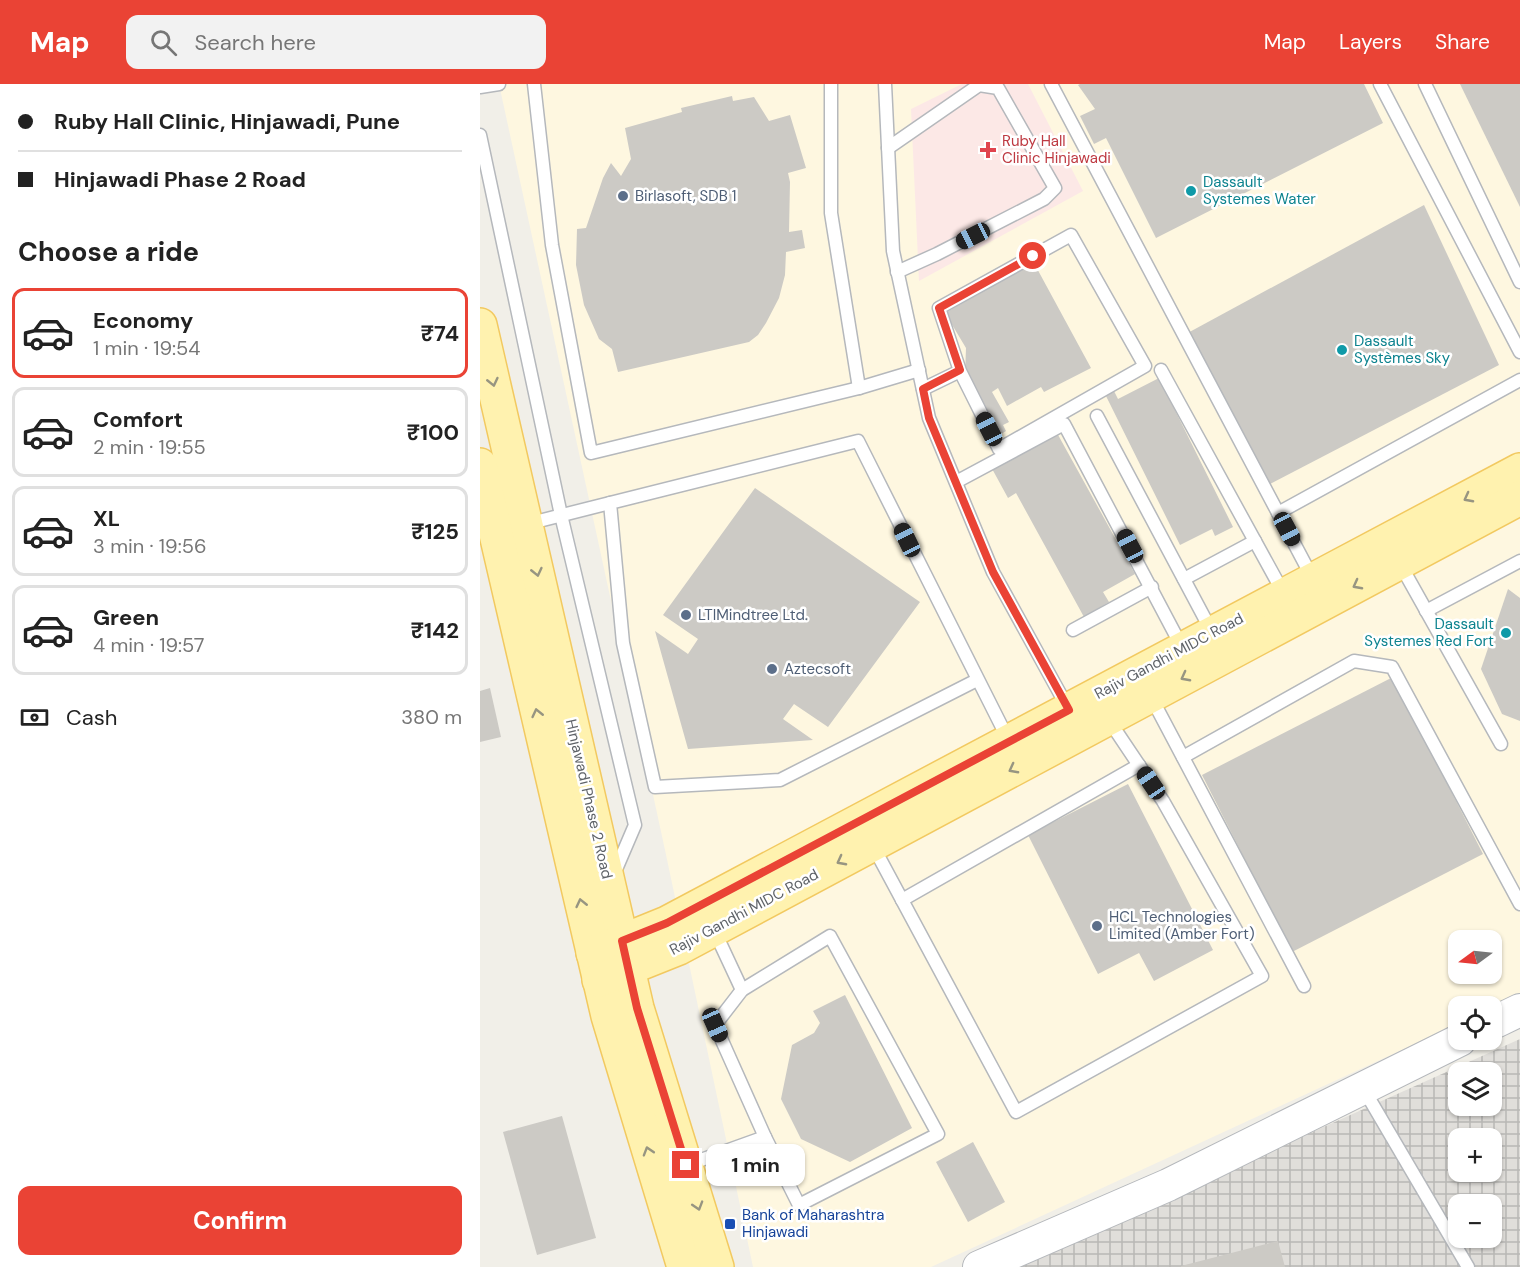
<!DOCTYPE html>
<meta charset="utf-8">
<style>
:root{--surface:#fff;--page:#f2f2f2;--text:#222;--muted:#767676;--line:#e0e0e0;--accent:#ea4335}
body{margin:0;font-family:"DM Sans",sans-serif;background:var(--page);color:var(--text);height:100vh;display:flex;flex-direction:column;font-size:22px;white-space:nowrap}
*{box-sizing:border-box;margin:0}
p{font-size:20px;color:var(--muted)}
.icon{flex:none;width:33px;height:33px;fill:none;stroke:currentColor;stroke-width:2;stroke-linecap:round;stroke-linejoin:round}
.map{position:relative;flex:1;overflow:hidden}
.details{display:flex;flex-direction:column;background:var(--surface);width:480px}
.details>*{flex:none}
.top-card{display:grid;align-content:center;height:132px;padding:0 18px;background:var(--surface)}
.needle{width:39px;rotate:255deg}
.controls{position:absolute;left:968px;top:846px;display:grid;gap:12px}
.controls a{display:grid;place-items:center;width:54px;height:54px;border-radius:12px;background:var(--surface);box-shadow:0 2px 4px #0004;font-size:30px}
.end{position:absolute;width:27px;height:27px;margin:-14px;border:8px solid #ea4335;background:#fff;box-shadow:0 0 0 3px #fff}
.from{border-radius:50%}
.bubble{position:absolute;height:42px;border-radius:12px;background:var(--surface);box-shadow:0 2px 4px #0004;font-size:20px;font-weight:700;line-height:42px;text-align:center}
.car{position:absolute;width:18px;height:36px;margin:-18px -9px;border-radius:8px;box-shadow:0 0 4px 2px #0007;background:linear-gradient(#222 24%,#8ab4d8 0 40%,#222 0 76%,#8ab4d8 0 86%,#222 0)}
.top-card b{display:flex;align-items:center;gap:21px;height:57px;font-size:22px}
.top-card b+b{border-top:2px solid var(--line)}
.top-card i{width:15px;height:15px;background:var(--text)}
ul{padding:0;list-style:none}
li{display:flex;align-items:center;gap:18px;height:90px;margin:0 12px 9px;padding:0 6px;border:3px solid var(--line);border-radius:12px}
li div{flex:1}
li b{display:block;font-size:22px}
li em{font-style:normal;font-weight:700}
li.selected{border-color:var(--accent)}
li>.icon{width:54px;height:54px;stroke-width:1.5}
h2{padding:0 18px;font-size:27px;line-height:72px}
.pay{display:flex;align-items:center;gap:15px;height:66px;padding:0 18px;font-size:22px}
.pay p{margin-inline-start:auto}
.button{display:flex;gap:12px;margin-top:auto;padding:12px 18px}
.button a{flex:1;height:69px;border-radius:12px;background:var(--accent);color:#fff;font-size:24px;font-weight:700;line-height:69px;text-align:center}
header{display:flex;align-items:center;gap:36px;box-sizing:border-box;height:84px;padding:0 30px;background:var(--accent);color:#fff}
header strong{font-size:28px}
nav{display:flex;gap:33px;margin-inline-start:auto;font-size:21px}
.search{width:420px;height:54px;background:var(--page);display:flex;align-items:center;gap:15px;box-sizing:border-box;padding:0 21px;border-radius:12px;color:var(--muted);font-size:22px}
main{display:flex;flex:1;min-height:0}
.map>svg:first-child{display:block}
.commercial{fill:#fef7e0;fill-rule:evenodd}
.industrial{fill:url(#industrial-grid);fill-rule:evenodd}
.medical{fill:#fce8e6}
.building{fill:#cccac5}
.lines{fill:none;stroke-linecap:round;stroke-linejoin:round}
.service-casing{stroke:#b5b8bc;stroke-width:15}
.tertiary-casing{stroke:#b5b8bc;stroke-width:34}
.primary-casing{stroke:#f2c960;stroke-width:36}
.service{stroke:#fff;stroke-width:12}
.tertiary{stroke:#fff;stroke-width:32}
.primary{stroke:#fff2af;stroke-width:33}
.oneway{stroke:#979581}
.route{stroke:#ea4335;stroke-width:8}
.health-dot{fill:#e0444e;stroke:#fff;stroke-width:2}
.culture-dot{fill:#0f9aa8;stroke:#fff;stroke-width:2}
.service-dot{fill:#5c6f8a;stroke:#fff;stroke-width:2}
.transit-dot{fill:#1a4fb4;stroke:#fff;stroke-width:2}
.labels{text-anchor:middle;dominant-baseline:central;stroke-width:5;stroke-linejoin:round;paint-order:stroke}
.health-label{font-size:15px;fill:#be3a42;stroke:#fff;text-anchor:start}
.culture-label{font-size:15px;fill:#0d838f;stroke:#fff;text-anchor:start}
.service-label{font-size:15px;fill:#4e5e75;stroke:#fff;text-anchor:start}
.street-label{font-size:15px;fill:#5f6368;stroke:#fff}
.transit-label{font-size:15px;fill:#164399;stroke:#fff;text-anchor:start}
</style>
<header>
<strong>Map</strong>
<div class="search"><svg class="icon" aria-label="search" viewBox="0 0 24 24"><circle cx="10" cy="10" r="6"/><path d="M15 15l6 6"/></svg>Search here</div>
<nav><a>Map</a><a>Layers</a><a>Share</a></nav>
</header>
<main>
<section class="details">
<div class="top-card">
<b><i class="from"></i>Ruby Hall Clinic, Hinjawadi, Pune</b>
<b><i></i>Hinjawadi Phase 2 Road</b>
</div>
<h2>Choose a ride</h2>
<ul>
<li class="selected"><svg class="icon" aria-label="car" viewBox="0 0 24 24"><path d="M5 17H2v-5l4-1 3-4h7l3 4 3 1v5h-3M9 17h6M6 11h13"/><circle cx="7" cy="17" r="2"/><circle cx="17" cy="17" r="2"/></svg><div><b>Economy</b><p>1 min · 19:54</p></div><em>₹74</em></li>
<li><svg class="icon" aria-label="car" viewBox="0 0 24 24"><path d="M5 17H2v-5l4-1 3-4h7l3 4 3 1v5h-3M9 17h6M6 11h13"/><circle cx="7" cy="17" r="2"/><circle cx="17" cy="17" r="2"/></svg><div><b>Comfort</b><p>2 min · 19:55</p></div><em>₹100</em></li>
<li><svg class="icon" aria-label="car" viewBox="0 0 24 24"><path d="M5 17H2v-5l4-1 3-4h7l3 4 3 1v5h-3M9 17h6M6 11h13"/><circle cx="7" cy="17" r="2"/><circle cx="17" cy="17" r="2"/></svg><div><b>XL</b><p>3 min · 19:56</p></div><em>₹125</em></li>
<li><svg class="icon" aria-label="car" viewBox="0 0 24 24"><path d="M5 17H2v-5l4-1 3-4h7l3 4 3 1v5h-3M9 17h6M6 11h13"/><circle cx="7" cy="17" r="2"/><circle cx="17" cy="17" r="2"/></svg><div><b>Green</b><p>4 min · 19:57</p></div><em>₹142</em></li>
</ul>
<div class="pay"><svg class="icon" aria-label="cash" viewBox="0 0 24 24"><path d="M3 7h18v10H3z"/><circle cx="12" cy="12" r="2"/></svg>Cash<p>380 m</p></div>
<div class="button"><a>Confirm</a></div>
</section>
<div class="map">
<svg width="1040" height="1183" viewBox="0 0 1040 1183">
<defs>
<pattern id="industrial-grid" width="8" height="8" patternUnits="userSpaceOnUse" patternTransform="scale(1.5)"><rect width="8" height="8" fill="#e0deda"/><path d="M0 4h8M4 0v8" fill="none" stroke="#b9b8b5"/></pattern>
</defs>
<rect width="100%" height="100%" fill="#f1efe8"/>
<path class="commercial" d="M19,0H1040V912L1011,925V922H978V940L451,1183H273L185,766ZM978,856H1011V890H978Z"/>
<path class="industrial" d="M1040,955V1183H531ZM978,988H1011V1022H978ZM978,1054H1011V1088H978ZM978,1120H1011V1154H978Z"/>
<polygon class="medical" points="482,0 548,0 603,107 439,197 431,25"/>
<g class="building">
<polygon points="600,0 884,0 903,39 676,154 626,54 614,60 600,32 615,25 598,1"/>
<polygon points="980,0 1040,0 1040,123"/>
<polygon points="252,12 253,17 274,13 289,37 310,31 326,84 308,89 310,98 309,148 322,146 325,164 306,168 305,191 299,214 286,239 278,251 269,258 138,288 132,265 119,255 104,221 96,181 97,145 106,144 123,94 131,79 141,92 151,75 145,44 202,28 201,24"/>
<polygon points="944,121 1019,281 784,403 704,251"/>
<polygon points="554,179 611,284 564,308 561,303 527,322 518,304 512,308 529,338 523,341 526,347 518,352 485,291 486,264 465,229"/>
<polygon points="679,294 753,443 735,452 732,445 700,461 626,312 634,307 638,315"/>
<polygon points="577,349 655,490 623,508 629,518 604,533 536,409 528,414 510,381"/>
<polygon points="275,404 440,518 348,643 314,620 303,635 333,656 208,665 175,547 208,570 218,555 183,531"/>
<polygon points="1028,505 1040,514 1040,637 1022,630 1001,585"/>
<polygon points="913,593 1003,770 812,868 722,691"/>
<polygon points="10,604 21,653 0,658 0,607"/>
<polygon points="648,700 733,866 674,897 659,869 618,890 548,751"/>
<polygon points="365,911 432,1044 370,1078 321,1055 301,1015 312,961 334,949 340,939 333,927"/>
<polygon points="82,1032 116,1154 57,1171 23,1048"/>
<polygon points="493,1058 525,1118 488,1138 456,1078"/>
<polygon points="798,1157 805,1183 701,1183 701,1182"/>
</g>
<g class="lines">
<g class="service-casing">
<g id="service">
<polyline points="54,0 72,161 111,369 379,304 439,286"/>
<polyline points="351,0 351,129 379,304"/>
<polyline points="405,0 413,167 449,334 513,488 589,626"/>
<polyline points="571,0 833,495"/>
<polyline points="900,0 1040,268"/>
<polyline points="945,0 1040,198"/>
<polyline points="0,3 19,0"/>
<polyline points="0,51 81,431 155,741 134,790"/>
<polyline points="408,64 499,1 518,4 575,104 564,115 457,170 417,188"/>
<polyline points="681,286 804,510"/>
<polyline points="443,305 480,287 459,224 591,151 665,282 519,365 480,287"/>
<polyline points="617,332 732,548"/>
<polyline points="476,398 584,340 703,565"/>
<polyline points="798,429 1040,296"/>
<polyline points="47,440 130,419"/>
<polyline points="920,480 1021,660"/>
<polyline points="704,495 775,457"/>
<polyline points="946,527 1040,477"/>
<polyline points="593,546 672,503"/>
<polyline points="497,596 300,696 175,703 143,559 130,419 378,357 529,657"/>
<polyline points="671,613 824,902"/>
<polyline points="703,673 874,577 912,583 1040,820"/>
<polyline points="393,762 536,1028 782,892 683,717 628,635"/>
<polyline points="422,816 659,681"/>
<polyline points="234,846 262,906"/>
<polygon points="350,852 458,1050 319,1121 285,1053 235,941 262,906"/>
<polyline points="883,1004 988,1183"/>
<polyline points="207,1081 285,1053"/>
</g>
</g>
<g class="tertiary-casing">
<g id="tertiary">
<polyline points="1011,940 1040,926"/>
<polyline points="499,1183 688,1101 980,956"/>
</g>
</g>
<g class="primary-casing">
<g id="primary">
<polyline points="0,241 157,924 237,1183"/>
<polyline points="0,381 128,932 204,1183"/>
<polyline points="113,869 187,839 1040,386"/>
<polyline points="119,896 199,864 1040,414"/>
</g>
</g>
<use href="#service" class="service"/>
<use href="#tertiary" class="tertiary"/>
<use href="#primary" class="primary"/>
</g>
<defs><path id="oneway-chevron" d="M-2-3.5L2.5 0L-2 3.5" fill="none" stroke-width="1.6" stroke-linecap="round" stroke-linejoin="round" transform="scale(1.5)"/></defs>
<g class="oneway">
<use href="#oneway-chevron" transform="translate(13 298) rotate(77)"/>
<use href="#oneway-chevron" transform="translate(988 414) rotate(152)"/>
<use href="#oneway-chevron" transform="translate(57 488) rotate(77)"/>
<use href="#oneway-chevron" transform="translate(877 501) rotate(152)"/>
<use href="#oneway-chevron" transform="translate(705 593) rotate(152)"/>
<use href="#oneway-chevron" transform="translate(57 629) rotate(-103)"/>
<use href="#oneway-chevron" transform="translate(533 685) rotate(152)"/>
<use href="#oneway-chevron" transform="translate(361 777) rotate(152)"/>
<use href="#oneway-chevron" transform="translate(101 819) rotate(-103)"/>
<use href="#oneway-chevron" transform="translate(168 1067) rotate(-107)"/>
<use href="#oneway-chevron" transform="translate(218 1122) rotate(73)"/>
</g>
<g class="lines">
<polyline class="route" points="206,1081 157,924 142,857 187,839 589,626 513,488 449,334 443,305 480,286 459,224 553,172"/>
</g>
<path class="health-dot" d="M505 57h6v6h6v6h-6v6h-6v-6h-6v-6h6z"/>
<g class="culture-dot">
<circle cx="711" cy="107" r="6"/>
<circle cx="862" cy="266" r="6"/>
<circle cx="1026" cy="549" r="6"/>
</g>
<g class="service-dot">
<circle cx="143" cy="112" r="6"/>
<circle cx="206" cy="531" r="6"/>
<circle cx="292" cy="585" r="6"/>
<circle cx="617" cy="842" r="6"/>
</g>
<rect class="transit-dot" x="244" y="1134" width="12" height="12" rx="3"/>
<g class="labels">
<g class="health-label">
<text x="522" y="57">Ruby Hall<tspan x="522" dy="17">Clinic Hinjawadi</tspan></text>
</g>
<g class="culture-label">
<text x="723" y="98">Dassault<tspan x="723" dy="17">Systemes Water</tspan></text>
<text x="874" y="257">Dassault<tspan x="874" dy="17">Systèmes Sky</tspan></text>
<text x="1014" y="540" text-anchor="end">Dassault<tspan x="1014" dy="17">Systemes Red Fort</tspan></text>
</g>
<g class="service-label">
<text x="155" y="112">Birlasoft, SDB 1</text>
<text x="218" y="531">LTIMindtree Ltd.</text>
<text x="304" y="585">Aztecsoft</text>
<text x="629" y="833">HCL Technologies<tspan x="629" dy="17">Limited (Amber Fort)</tspan></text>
</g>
<g class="street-label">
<text transform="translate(689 572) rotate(-28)">Rajiv Gandhi MIDC Road</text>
<text transform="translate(109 715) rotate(77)">Hinjawadi Phase 2 Road</text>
<text transform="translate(264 828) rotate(-28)">Rajiv Gandhi MIDC Road</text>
</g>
<g class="transit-label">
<text x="262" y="1131">Bank of Maharashtra<tspan x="262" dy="17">Hinjawadi</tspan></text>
</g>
</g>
</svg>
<div class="controls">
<a><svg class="needle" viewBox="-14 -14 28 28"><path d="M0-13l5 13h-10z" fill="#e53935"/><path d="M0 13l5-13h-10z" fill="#767676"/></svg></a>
<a><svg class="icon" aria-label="locate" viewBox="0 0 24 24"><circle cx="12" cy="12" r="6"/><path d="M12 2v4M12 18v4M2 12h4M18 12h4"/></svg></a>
<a><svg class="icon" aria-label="layers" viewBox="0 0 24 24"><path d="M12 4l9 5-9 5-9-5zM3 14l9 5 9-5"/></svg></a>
<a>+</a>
<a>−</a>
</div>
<i class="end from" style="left:553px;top:172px"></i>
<i class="end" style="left:206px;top:1081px"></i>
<div class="bubble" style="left:226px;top:1060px;width:99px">1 min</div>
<i class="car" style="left:493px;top:152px;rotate:243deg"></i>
<i class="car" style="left:509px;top:345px;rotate:333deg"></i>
<i class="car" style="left:807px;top:445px;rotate:152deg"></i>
<i class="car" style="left:427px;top:456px;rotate:334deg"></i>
<i class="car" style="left:650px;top:462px;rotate:332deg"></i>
<i class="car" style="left:671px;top:699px;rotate:326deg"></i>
<i class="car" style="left:235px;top:941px;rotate:156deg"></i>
</div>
</main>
